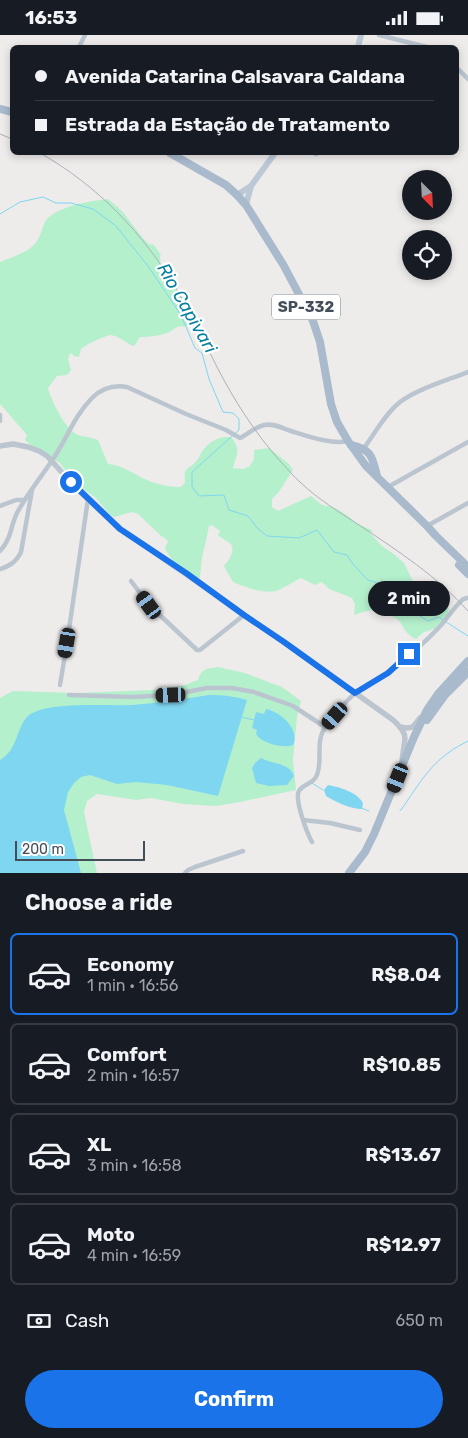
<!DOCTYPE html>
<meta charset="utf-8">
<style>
:root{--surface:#171b24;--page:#242831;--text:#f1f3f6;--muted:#9ea1a6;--line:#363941;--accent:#1a73e8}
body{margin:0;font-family:Rubik,sans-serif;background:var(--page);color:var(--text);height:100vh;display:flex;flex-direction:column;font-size:19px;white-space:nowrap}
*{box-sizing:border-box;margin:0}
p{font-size:16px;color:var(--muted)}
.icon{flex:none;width:28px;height:28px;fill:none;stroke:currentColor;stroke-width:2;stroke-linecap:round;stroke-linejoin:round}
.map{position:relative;height:838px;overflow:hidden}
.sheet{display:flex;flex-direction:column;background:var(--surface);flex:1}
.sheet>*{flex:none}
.guide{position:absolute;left:10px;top:10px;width:449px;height:110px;border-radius:8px;box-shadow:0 2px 8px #0003;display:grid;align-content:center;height:110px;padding:0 25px;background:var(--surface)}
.needle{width:32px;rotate:156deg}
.fabs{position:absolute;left:402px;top:135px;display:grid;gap:10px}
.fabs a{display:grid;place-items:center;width:50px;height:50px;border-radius:50%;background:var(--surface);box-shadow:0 2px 8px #0003;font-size:25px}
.scale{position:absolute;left:15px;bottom:12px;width:130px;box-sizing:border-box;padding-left:5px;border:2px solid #434e59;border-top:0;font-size:14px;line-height:18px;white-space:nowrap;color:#434e59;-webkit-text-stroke:4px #fff;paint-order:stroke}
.end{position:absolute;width:22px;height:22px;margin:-11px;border:6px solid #1a73e8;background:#fff;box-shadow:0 0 0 2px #fff}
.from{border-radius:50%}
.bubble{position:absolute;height:35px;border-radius:18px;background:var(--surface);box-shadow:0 2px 8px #0003;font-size:16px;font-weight:700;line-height:35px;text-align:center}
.car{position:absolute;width:15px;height:30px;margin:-15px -8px;border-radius:6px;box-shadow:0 0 4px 1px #0007;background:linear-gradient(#222 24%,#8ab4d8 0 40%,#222 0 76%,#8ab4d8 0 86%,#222 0)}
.guide b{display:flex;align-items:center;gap:18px;height:48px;font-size:19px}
.guide b+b{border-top:1px solid var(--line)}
.guide i{width:12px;height:12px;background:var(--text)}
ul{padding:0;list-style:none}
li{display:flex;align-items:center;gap:15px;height:82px;margin:0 10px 8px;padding:0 15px;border:2px solid var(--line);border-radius:8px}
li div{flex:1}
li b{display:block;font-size:19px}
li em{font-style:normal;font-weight:700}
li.current{border-color:var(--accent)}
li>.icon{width:45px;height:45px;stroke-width:1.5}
h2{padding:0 25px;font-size:22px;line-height:60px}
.pay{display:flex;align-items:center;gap:12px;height:55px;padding:0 25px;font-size:19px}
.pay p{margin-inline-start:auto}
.action{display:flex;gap:10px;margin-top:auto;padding:10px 25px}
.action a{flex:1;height:58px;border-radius:30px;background:var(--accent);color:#fff;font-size:20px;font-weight:700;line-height:58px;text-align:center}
.status{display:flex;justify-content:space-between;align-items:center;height:35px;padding:0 25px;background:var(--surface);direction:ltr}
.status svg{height:14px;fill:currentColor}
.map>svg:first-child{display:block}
.green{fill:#b5f0cd}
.water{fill:#7fd6f0}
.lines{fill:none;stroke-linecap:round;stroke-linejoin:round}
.stream{stroke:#7fd6f0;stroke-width:1}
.minor{stroke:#bbc5cf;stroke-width:4.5}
.tertiary{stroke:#bbc5cf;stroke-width:5.5}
.secondary{stroke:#bcc8d6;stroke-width:6}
.primary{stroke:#a8bacc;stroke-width:8}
.rail{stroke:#adb0b6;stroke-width:1}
.route{stroke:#1a73e8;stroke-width:6}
.labels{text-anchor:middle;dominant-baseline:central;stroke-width:4.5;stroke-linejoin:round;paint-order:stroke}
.shield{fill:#fff;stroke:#7b838b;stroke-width:1}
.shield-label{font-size:15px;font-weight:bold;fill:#434e59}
.water-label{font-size:18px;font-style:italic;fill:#057fa2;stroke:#fff}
</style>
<div class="status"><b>16:53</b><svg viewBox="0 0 49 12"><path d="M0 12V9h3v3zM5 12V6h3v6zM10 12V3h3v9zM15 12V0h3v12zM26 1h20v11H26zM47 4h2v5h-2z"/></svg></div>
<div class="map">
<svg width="468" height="838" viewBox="0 0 468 838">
<rect width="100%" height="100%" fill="#eeebeb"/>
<g class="green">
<path d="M108,164L122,176L142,202L149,209L154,210L161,220L160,221L161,234L160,239C163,241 168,242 170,244C173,246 174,251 176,254C181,262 197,279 191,289C188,293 181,290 177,292C173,294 171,297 167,298C159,301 148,302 140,302L135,310L133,311C127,308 119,301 111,300C106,300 85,310 81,314C81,315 79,321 79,322L74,321L71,318L70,319L68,324L71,335L67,340L57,341L48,353C52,367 65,394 78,400C85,402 91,402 98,405L108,429C124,430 137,442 152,447C161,450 171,452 180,452L185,448C183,430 189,436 197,425C201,421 198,423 201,418C208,407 218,401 231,402C242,415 236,419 233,434L236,433L242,434L249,432L254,424V415L269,413L289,429L293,435L278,458L272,464V472L278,476L311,461L322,470L333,472L347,480L356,488L374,496L369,497L382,511L395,520L404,528L411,542L422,567L427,568L425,559L427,556L429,555L439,567L449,573L448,578L443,587L434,594L424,597L416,604C408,601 404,594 400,587C397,582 379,576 374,575C368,575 360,578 354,580L355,569L352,563L329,554L322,547L315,550L301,543C293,547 284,553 276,556C264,559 244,552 233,547L224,531C229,525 238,512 228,507C224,504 222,504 218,500L220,496L212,490L209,491C207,502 204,513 202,523C200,531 202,537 199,544C196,544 191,544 188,542C185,541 166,517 165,514C165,511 166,510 168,507L167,505L160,500L138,479L132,477L114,482L110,480L96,463L75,448L60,428L48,421L36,415L25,405L27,400L0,369V227C12,222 30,217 37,206C42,199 42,188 49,182C64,170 90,166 108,164Z"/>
<path d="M218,632L245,638L282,652L301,666L297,682L293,725L296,755L240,767L216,771L183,769L151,763L136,765L97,759L87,766L84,777L97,838H0V663L13,656L76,658L154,655L182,651L198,645C202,633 206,634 218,632Z"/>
</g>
<g class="water">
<path d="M209,660C222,660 234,661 247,665L218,761L167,750L136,747L117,749L90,740L81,742L74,748L68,757L64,775L81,838H0V725C19,714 16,691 29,680C48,666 107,671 132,670C158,668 183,664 209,660Z"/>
<path d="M266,674C281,677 300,694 293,710C283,714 261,708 256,699L257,695L252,693L256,677L264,679Z"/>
<path d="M261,723C273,730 289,727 294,741L287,750L269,751L256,748L252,733L255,728Z"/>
<path d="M328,750C339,752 357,757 363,768L362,774C350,774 336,767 326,761L324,755Z"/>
</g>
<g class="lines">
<g class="stream">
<polyline points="0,179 20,167 43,162 56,168 71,168 93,174 116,191 148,231 181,280 195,313 202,318 209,344 223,377 233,378 239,384 239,395 192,437 192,452 199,461 224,460 229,475 248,481 258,494 267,501 299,503 317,495 334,517 347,520 352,528 368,545 397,554 415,578 428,586 439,582 443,585"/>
<polyline points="446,587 468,601"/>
<polyline points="241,682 254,685"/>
<polyline points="312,748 323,755"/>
<polyline points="361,773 369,776"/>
<path d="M400,775H401C415,755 428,732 448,718C454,713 461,710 468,706"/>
</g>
<g class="minor">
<polyline points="379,0 427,12"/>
<polyline points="79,12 85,0"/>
<polyline points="456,32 468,44"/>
<polyline points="314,118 316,119"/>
<polyline points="0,380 0,386"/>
<path d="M364,413C375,398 385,379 400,367C417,354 448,345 468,337"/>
<polyline points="388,452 468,407"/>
<polyline points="0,471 16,465 24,465"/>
<polyline points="427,491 468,468"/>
<path d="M0,516C12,503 10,492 17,478C27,459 39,445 51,427C66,406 74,381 92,363C102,353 115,350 127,352L186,379L226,395L240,403C248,399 255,392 264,390C273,388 282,393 291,396C307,401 332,410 348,406"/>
<path d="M0,534C10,531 16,527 21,517L32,455"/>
<polyline points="131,546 149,570 197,615 200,615 244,580"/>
<polyline points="60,650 67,608 88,464"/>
<polyline points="69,660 134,662 171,660 207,653 232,653 254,657 285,668 293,671 325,692"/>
<polyline points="303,785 330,788 360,795"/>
<path d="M312,807C307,798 294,764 299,756C303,749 312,749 316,742C324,727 314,707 326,691C333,682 348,663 357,657C367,649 379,644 389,637C408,622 427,606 443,588C449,580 455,572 462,565L466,563H468"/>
<polyline points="185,838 188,835 195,832 243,816"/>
</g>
<g class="tertiary">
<path d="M0,411L13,409L28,412L39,416L47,421L78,455L120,494L186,539L244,580L284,607L393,685C412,702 403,705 402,727"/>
<polyline points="400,692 407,693 413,692 420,683"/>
</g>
<g class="secondary">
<polyline points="358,12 361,0"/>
<polyline points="237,160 251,151 275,118"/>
<polyline points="246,170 251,151"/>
</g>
<g class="primary">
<polyline points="0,74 12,77"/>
<polyline points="170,118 226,150 237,160 246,170 284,231 313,286 320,307 331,369 337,387 348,406 366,431 427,491 436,501 468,532"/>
<path d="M351,410C372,415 372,421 377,441"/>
<polyline points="459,530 468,539"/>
<polyline points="427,685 445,660 468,637"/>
<polyline points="349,838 365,817 374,799 414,702 427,675 438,659 468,626"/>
</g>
<g class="rail">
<polyline points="0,99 12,104"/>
<path d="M40,118C97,150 144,199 177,255C192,280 204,306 217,332C234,365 255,398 280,426C287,433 293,441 301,448C318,464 339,477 359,490C398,516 437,541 468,576"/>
</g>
</g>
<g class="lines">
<polyline class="route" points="71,447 120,494 186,538 244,580 284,607 355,658 388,638 409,619"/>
</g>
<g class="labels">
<rect class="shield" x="272" y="259.5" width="68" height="25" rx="4"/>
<g class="shield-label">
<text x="306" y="272">SP-332</text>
</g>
<g class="water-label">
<text transform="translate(187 273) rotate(60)">Rio Capivari</text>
</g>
</g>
</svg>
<div class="fabs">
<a><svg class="needle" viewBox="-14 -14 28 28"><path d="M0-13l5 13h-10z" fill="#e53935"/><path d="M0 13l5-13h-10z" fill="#9ea1a6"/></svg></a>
<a><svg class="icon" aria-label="locate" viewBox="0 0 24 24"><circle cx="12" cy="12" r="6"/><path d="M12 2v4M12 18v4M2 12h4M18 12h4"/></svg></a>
</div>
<div class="scale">200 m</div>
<i class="end from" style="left:71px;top:447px"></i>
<i class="end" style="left:409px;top:619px"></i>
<div class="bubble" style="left:368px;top:546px;width:82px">2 min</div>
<i class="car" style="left:149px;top:570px;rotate:324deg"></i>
<i class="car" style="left:67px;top:608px;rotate:190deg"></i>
<i class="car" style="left:171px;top:660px;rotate:268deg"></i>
<i class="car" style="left:335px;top:681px;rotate:221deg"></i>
<i class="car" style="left:398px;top:743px;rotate:202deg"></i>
<div class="guide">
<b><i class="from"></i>Avenida Catarina Calsavara Caldana</b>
<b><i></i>Estrada da Estação de Tratamento</b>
</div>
</div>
<section class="sheet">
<h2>Choose a ride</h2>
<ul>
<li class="current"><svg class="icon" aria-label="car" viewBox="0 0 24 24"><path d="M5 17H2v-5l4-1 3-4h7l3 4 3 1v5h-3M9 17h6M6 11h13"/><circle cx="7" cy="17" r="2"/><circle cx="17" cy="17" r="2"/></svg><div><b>Economy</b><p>1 min · 16:56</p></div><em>R$8.04</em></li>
<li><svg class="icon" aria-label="car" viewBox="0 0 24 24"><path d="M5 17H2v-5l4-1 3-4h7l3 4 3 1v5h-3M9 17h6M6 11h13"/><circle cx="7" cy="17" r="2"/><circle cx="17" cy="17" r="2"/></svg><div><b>Comfort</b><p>2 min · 16:57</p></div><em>R$10.85</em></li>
<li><svg class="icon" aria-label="car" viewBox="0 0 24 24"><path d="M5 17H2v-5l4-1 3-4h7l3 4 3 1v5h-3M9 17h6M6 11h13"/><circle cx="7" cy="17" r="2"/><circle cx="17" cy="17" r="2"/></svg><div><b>XL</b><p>3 min · 16:58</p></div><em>R$13.67</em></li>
<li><svg class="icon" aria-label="car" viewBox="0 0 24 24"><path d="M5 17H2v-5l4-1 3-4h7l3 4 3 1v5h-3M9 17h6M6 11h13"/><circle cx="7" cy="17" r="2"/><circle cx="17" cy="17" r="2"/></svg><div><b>Moto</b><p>4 min · 16:59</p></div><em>R$12.97</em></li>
</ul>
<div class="pay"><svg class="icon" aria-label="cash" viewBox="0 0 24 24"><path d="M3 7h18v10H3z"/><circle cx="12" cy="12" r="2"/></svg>Cash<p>650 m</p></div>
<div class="action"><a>Confirm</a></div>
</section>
